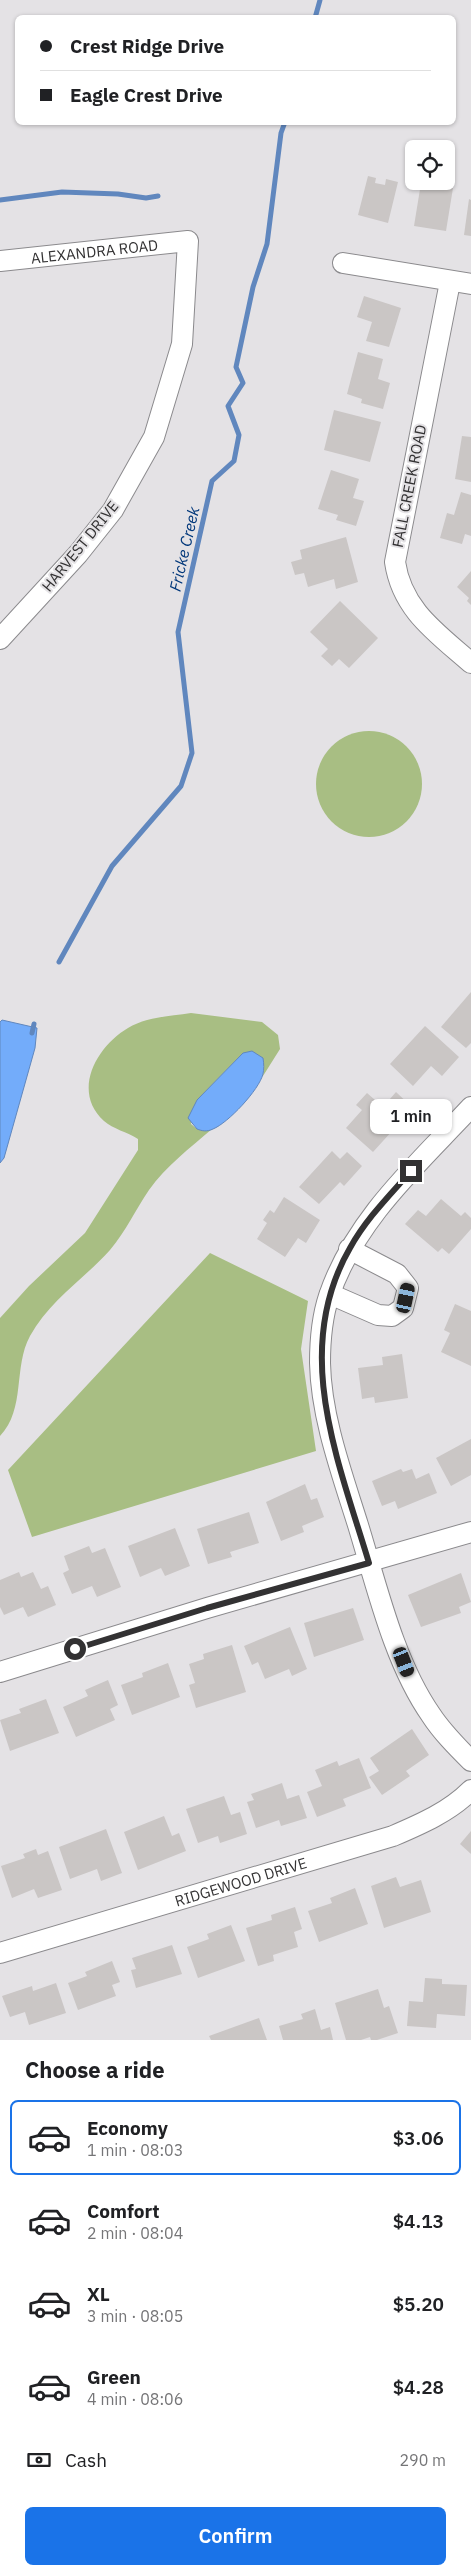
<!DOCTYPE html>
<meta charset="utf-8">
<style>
:root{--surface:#fff;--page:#f6f6f6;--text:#202124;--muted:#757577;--line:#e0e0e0;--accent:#1a73e8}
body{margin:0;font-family:"IBM Plex Sans",sans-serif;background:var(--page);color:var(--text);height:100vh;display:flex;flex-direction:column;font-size:19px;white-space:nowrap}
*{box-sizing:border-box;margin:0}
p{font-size:16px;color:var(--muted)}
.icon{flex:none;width:28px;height:28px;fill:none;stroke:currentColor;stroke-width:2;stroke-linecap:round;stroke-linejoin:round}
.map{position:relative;height:2040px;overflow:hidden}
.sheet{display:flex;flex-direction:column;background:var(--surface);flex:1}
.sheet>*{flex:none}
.guide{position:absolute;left:15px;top:15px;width:441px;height:110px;border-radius:8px;box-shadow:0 1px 4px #0004;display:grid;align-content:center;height:110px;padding:0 25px;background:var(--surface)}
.controls{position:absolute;left:405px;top:140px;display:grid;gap:10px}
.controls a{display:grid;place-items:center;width:50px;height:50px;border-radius:8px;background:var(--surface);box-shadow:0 1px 4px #0004;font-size:25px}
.end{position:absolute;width:22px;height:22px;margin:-11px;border:6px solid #333233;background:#fff;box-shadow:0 0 0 2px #fff}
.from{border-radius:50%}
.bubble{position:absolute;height:35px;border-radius:8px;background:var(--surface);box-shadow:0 1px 4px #0004;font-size:16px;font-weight:600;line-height:35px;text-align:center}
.car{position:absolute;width:15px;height:30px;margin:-15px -8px;border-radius:6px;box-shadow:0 0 4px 1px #0007;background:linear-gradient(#222 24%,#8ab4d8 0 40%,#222 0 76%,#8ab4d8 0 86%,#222 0)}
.guide b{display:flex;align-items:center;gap:18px;height:48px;font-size:19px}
.guide b+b{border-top:1px solid var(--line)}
.guide i{width:12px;height:12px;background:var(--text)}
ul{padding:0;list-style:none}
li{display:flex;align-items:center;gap:15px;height:75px;margin:0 10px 8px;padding:0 15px;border:2px solid transparent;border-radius:8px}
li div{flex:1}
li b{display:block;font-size:19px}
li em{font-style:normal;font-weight:600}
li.current{border-color:var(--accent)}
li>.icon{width:45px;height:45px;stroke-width:1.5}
h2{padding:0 25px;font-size:22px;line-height:60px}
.pay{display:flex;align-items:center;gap:12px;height:55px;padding:0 25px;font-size:19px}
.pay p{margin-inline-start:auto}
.action{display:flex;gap:10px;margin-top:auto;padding:10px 25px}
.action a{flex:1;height:58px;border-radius:8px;background:var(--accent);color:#fff;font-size:20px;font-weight:600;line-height:58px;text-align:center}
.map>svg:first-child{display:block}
.green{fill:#a8be83}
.water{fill:#73acfa;stroke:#6087be}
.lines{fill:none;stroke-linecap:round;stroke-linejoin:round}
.stream{stroke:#6087be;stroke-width:5}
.building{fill:#cac6c5}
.minor-casing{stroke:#8b8a8d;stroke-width:22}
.minor{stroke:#fff;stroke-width:20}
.route{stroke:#333233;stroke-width:6}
.labels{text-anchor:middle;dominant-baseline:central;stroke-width:4;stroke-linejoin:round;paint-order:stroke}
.street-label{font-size:15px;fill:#333233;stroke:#e4e2e5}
.water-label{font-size:16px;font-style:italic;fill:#00377a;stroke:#e4e2e5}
</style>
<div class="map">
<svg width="471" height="2040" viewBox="0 0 471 2040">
<rect width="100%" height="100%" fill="#e4e2e5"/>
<g class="green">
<circle cx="369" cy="784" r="53"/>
<path d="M191,1013L262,1022L278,1035L280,1049L263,1076L264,1066L243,1053L197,1100L191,1124L197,1129H212C190,1148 166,1166 149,1190C136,1209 126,1231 110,1250C84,1279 50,1300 30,1336C13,1367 26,1409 0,1436V1318L29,1286L85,1233L138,1150V1139C127,1132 113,1129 104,1121C71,1091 97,1046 128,1028C146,1017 171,1016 191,1013Z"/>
<polygon points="210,1253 308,1301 301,1349 316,1451 32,1537 8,1470"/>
</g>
<g class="water">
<polygon points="2,1020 37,1028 35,1048 4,1158 0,1163 0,1022"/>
<path d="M252,1051L263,1058C264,1064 264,1069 263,1074C259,1090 228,1123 213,1129C207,1132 202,1131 197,1129L188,1118L197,1100L243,1053Z"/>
</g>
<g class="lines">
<g class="stream">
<polyline points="315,18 320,0"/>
<polyline points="0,200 62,192 118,194 146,198 158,196"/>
<polyline points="59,962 112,866 181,786 192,753 178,632 212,481 234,461 239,435 228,406 243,383 236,367 253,287 267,244 281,133 285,122"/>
<polyline points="32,1033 34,1024"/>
</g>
</g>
<g class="building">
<polygon points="368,176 376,178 375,183 385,185 386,179 398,182 388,223 358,215"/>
<polygon points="421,183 453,188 446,231 414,226"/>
<polygon points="469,199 471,200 471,236 464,235"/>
<polygon points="364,296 401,308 389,347 366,341 372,322 357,317"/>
<polygon points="358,352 383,359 378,379 390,383 383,409 361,403 362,399 347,394"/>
<polygon points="334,410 381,422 370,462 324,450"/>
<polygon points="462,436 471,437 471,482 455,479"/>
<polygon points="331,470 359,479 353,498 364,501 356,526 336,520 338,515 318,509"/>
<polygon points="461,492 471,495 471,536 465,534 462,544 440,538 447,513 454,515"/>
<polygon points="346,537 358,582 336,589 334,579 308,587 304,573 295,575 291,562 302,559 300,550"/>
<polygon points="471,571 471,605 467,601 469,598 457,587"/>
<polygon points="340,601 378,638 349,668 339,659 332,666 321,656 328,649 310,632"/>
<polygon points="471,992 471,1043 466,1048 441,1027"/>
<polygon points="425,1026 459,1057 442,1076 431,1066 413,1086 390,1064"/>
<polygon points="396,1092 413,1108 373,1152 346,1128 362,1110 356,1105 367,1093 383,1107"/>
<polygon points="332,1151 340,1159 347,1152 362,1166 344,1186 340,1182 319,1204 299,1187"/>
<polygon points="284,1197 320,1220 306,1243 298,1238 285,1257 257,1239 267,1223 263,1220 270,1210 274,1213"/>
<polygon points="441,1199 461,1216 465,1212 471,1218 471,1229 449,1254 442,1248 438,1252 405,1224 418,1210 426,1216"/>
<polygon points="455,1304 471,1311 471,1366 441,1352 450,1333 444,1330"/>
<polygon points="402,1354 408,1398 375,1403 374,1397 362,1399 358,1368 383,1365 382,1357"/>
<polygon points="471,1439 471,1475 451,1486 436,1458"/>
<polygon points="401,1469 403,1472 412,1469 416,1479 429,1473 437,1493 398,1509 395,1501 382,1506 372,1481"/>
<polygon points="305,1484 311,1500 317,1498 324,1517 302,1526 304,1532 281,1541 266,1502"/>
<polygon points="249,1512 259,1543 230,1552 232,1557 208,1564 197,1529"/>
<polygon points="175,1528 190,1566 165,1576 161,1568 140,1577 128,1546"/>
<polygon points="89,1546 92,1553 105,1548 121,1587 97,1597 92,1586 72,1594 63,1573 69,1570 64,1556"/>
<polygon points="19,1572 21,1577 33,1572 41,1589 48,1586 56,1605 28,1617 23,1607 4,1615 0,1607 0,1580"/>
<polygon points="461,1573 471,1602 459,1607 461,1613 421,1627 408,1595"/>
<polygon points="353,1608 364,1640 314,1657 304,1623"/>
<polygon points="290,1627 307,1669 292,1676 289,1669 265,1679 258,1662 252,1665 244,1646"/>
<polygon points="232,1645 246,1692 196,1708 189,1685 195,1683 189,1664 204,1659 203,1654"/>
<polygon points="168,1663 180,1697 132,1715 121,1685 143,1677 142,1673"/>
<polygon points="108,1680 118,1705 110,1709 115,1720 76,1737 63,1707 88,1696 85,1690"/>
<polygon points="46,1699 59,1733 10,1751 0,1720 21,1713 19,1709"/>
<polygon points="412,1729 429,1755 406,1771 410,1776 382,1795 369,1777 379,1771 370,1758"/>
<polygon points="359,1758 371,1788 343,1799 346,1806 317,1817 307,1792 322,1786 315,1770 337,1761 339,1766"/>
<polygon points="282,1783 287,1799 299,1795 307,1818 281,1826 279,1820 256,1828 247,1802 254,1800 251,1794"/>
<polygon points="224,1796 231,1815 240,1812 247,1834 220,1843 218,1836 198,1843 186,1809"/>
<polygon points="164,1816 172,1836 179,1833 186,1851 138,1870 124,1832"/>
<polygon points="106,1829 122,1873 101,1881 97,1869 70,1879 59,1847"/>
<polygon points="471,1831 471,1854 460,1844"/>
<polygon points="36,1849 38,1855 48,1851 62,1890 38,1898 34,1889 12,1898 1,1866 25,1858 23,1854"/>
<polygon points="396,1877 400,1887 421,1880 431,1912 384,1928 371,1886"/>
<polygon points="355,1888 368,1924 319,1942 308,1911 332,1903 330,1898"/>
<polygon points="295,1907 302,1929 294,1932 298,1947 273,1955 274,1961 258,1966 246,1928 272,1920 271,1915"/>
<polygon points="231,1925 245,1961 198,1978 187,1947 209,1939 207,1934"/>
<polygon points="172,1945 182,1974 136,1988 131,1970 136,1969 132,1958"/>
<polygon points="112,1961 120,1982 112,1985 116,1996 78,2010 68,1983 87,1976 85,1972"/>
<polygon points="425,1978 442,1979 442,1984 467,1985 465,2016 437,2014 436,2028 407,2026 409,2001 423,2002"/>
<polygon points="56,1983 66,2013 29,2025 25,2012 10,2017 2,1996 32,1986 33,1991"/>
<polygon points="378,1989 384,2008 389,2006 398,2033 377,2040 371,2040 370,2037 361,2040 346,2040 335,2003"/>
<polygon points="315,2009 321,2030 330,2027 333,2040 283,2040 279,2026 303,2019 301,2014"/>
<polygon points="259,2018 267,2040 211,2040 209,2036"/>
</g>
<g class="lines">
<g class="minor-casing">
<g id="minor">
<path id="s1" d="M0,261L188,241L182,344L154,437L113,510L78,554L0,639"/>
<polyline points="343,263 471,284"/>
<path d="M450,282L395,562C402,610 437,633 471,663"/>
<path d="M471,1107C418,1164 355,1219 329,1296C322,1317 320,1341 320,1363C321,1417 342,1474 358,1525C377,1587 394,1662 431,1715C442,1732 457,1747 471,1761"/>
<polyline points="330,1294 378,1315 392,1316 403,1308 408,1288 397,1274 349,1249"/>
<polyline points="0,1672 207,1608 471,1532"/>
<path id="s2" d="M0,1953L393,1836C421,1824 449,1812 471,1790"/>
</g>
</g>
<use href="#minor" class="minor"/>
</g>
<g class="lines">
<path class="route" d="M75,1649L207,1608L369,1563C338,1460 291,1350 350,1248C366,1219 389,1196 411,1171"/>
</g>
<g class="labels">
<g class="street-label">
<text stroke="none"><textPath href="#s1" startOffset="95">ALEXANDRA ROAD</textPath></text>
<text transform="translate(409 486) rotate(-79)">FALL CREEK ROAD</text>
<text transform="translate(80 546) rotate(-51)">HARVEST DRIVE</text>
<text stroke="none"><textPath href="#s2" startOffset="251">RIDGEWOOD DRIVE</textPath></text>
</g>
<g class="water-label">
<text transform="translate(184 549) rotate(-77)">Fricke Creek</text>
</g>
</g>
</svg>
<div class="controls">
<a><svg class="icon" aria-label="locate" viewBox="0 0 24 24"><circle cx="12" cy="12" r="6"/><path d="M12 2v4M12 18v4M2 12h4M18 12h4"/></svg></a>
</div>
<i class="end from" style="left:75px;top:1649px"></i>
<i class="end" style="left:411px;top:1171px"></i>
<div class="bubble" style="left:370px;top:1099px;width:82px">1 min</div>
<i class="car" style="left:406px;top:1298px;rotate:12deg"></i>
<i class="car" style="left:404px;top:1662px;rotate:159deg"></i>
<div class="guide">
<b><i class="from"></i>Crest Ridge Drive</b>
<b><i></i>Eagle Crest Drive</b>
</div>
</div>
<section class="sheet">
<h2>Choose a ride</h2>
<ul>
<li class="current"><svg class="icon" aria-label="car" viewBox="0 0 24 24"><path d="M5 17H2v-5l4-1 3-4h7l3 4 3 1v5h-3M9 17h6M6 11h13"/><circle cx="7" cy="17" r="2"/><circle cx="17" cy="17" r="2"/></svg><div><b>Economy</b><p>1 min · 08:03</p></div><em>$3.06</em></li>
<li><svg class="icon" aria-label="car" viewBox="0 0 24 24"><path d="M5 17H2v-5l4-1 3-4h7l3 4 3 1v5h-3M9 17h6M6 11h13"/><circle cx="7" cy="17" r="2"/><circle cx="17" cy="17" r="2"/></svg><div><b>Comfort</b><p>2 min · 08:04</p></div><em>$4.13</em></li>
<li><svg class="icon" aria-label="car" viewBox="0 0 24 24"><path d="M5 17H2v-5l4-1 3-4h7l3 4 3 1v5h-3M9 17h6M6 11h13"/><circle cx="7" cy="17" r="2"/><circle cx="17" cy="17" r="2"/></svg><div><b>XL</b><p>3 min · 08:05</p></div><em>$5.20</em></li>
<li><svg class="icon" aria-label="car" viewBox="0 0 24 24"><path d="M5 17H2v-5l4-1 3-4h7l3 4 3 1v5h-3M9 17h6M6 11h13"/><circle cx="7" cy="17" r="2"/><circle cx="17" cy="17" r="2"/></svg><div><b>Green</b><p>4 min · 08:06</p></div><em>$4.28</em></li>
</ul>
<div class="pay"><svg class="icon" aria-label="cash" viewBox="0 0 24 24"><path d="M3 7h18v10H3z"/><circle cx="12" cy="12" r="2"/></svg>Cash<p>290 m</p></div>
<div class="action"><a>Confirm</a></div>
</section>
